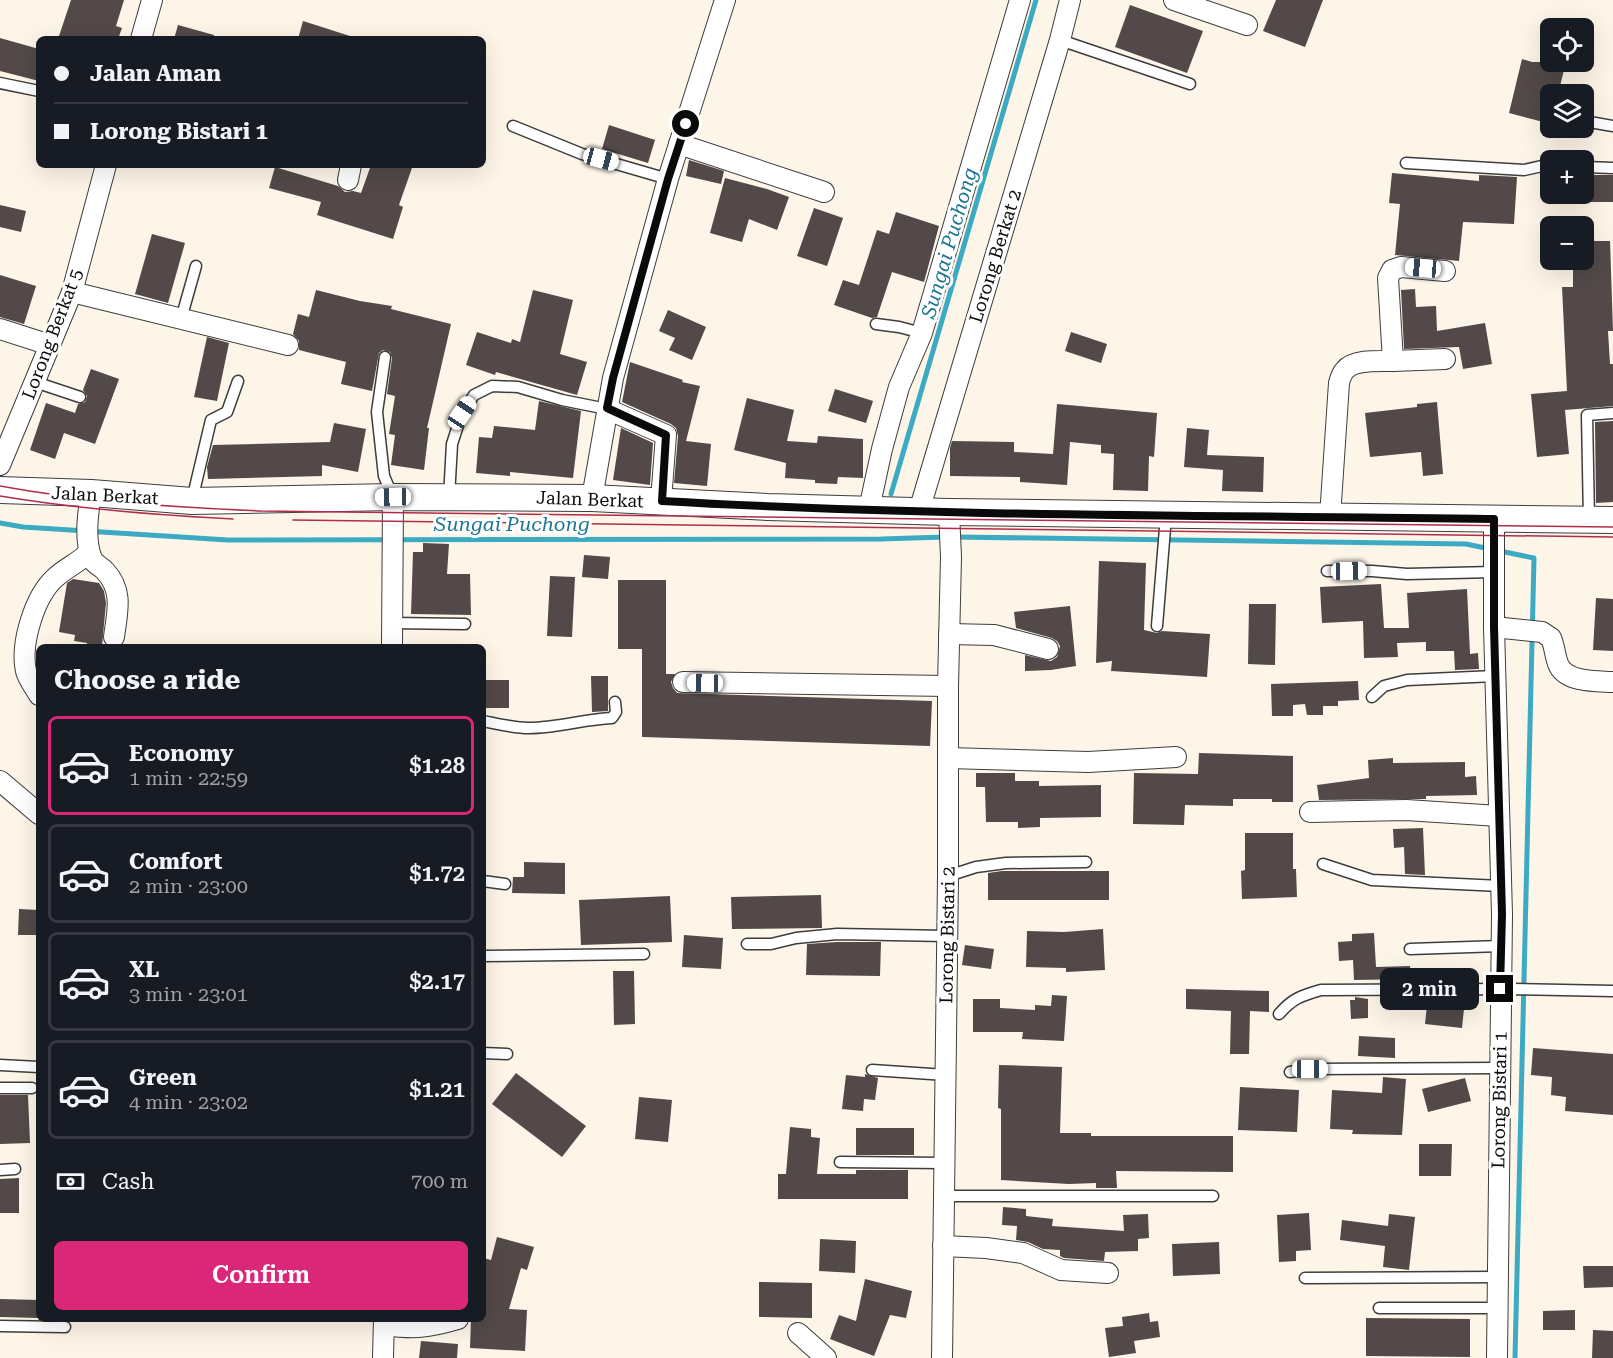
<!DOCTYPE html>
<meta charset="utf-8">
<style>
:root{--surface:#171b24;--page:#20242c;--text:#f1f3f6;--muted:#9ea1a6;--line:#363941;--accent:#db2777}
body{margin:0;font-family:"Roboto Serif",serif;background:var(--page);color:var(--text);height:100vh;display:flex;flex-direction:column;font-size:22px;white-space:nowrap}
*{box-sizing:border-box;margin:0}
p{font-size:20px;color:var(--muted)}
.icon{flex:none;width:33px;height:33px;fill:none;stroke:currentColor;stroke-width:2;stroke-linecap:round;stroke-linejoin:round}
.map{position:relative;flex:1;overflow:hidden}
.side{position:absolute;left:36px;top:644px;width:450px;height:678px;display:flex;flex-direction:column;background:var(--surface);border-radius:9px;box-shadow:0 6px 24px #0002}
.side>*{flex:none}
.top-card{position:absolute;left:36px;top:36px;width:450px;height:132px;border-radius:9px;box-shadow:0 6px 24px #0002;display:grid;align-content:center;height:132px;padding:0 18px;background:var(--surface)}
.tools{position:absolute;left:1540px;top:18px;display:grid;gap:12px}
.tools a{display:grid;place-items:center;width:54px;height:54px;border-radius:9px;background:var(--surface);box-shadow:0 6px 24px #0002;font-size:30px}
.end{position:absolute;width:27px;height:27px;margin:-14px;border:8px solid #0a0a0a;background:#fff;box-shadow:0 0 0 3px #fff}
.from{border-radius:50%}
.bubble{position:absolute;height:42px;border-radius:9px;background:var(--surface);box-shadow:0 6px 24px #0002;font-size:20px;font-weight:600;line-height:42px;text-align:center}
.car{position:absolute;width:18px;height:36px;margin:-18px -9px;border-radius:8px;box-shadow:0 0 4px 2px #0007;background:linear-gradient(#fff 24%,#345 0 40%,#fff 0 76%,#345 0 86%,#fff 0)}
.top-card b{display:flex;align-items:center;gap:21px;height:57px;font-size:22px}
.top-card b+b{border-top:2px solid var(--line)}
.top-card i{width:15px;height:15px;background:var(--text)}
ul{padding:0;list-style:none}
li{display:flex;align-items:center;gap:18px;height:99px;margin:0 12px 9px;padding:0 6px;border:3px solid var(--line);border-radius:9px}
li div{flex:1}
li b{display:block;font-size:22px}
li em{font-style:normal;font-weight:600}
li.on{border-color:var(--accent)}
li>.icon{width:54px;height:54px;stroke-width:1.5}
h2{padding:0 18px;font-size:27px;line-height:72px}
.pay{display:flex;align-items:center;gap:15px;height:66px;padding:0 18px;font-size:22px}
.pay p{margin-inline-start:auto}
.button{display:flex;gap:12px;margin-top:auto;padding:12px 18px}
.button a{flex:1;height:69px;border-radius:9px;background:var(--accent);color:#fff;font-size:24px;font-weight:600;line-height:69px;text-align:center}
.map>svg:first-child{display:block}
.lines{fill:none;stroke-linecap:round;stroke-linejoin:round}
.stream{stroke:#3daac3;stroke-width:5}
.building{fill:#524948}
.service-casing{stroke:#3d3d3d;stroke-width:13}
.minor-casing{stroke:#3d3d3d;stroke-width:22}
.tertiary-casing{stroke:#3d3d3d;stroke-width:28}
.service{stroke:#fff;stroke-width:10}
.minor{stroke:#fff;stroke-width:20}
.tertiary{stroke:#fff;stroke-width:26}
.tram{stroke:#b02d4e;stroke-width:1.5}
.route{stroke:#0a0a0a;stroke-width:8}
.labels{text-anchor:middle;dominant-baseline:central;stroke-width:6;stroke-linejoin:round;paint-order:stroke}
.street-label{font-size:18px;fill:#0a0a0a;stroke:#fff}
.water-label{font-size:20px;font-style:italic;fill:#1d7792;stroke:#fff}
</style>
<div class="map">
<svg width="1613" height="1358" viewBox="0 0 1613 1358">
<rect width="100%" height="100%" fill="#fef5e9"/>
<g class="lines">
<g class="stream">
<polyline points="891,494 1036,0"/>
<polyline points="0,523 23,527 228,540 881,539 945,537"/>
<polyline points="954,537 1466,544 1534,558 1515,1358"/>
</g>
</g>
<g class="building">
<polygon points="71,0 124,0 116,26 122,28 118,39 58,39"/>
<polygon points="1276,0 1323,0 1305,47 1263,31"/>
<polygon points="1130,5 1203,31 1187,73 1115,47"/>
<polygon points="303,21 350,36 350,39 298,39"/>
<polygon points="178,25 214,35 214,39 174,39"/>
<polygon points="0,38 39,49 39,81 0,71"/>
<polygon points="1522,59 1532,62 1566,62 1558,94 1551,94 1551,124 1509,113"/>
<polygon points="609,125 655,140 648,163 602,149"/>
<polygon points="689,160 724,171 721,184 686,176"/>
<polygon points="371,165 413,165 399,205 403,207 393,239 317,215 321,202 269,188 275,167 338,186 345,192 353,191 361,193"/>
<polygon points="1392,173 1479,181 1479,175 1517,177 1514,224 1463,222 1459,261 1395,255 1400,204 1389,203"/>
<rect x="1584" y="175" width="29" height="27"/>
<polygon points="725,178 767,189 789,197 777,230 749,219 742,242 710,233"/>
<polygon points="0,205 26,211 21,232 0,227"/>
<polygon points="814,208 843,218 827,266 797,256"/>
<polygon points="896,212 939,226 924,282 892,272 877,317 872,318 834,305 843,280 859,285 877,230 889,234"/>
<polygon points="152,234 185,243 168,303 135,294"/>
<polygon points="1584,241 1610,241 1613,331 1608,331 1610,364 1613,364 1613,406 1565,410 1569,454 1537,457 1531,394 1567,391 1562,287 1573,287 1573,260 1584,260"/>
<polygon points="0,275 36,286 24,324 0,317"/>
<polygon points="1415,289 1416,307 1436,306 1437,331 1485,323 1492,364 1463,369 1459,347 1404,349 1401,290"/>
<polygon points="316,290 360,301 392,306 391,309 451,324 427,428 429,428 424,470 391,465 395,435 389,434 395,396 387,394 392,358 390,352 383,350 379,353 372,391 341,384 346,362 299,350 299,341 293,334 298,314 309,317"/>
<polygon points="533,290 573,300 560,354 587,362 577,395 496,372 495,375 466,365 477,332 511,343 512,339 520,342"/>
<polygon points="668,310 706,327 692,360 669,350 675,338 659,331"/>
<polygon points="1071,332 1107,344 1101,363 1065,351"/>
<polygon points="207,337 229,343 217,401 194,397"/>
<polygon points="630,362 683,380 682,382 700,386 686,441 711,444 707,486 674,483 678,436 676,428 671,424 622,402"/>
<polygon points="91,369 119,379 95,444 64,433 55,459 30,450 46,403 75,413 78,404 85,402 87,396 83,390"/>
<polygon points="835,389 873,401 866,423 828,411"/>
<polygon points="747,398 794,410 787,441 817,443 818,436 863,439 863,478 838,477 837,484 815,483 815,480 785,478 786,463 734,450"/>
<polygon points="539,401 581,411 573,478 510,472 510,476 476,473 479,437 492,438 494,426 535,430"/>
<polygon points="1437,402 1443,474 1423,476 1421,452 1370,457 1365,413 1417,407 1417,404"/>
<polygon points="1057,404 1157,413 1154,457 1149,456 1148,491 1113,490 1114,454 1101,453 1101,445 1070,442 1067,485 1020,482 1020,477 950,476 950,448 952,441 1014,442 1014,452 1053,454"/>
<polygon points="1613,421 1613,502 1596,503 1595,422"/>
<polygon points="334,423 366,429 358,472 322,465 322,476 208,479 207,467 213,445 330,442"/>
<polygon points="621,428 653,443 650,485 613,480"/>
<polygon points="1187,428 1209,430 1207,455 1264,457 1263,492 1222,491 1223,470 1184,467"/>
<polygon points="423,543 449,544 447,574 470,574 471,615 411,614 413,552 423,552"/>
<polygon points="584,555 610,557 608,579 582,577"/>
<polygon points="1099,561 1146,563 1144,630 1157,633 1162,631 1210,634 1207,677 1111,671 1112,661 1096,663"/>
<polygon points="550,576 575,577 572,637 547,636"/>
<polygon points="73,579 99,583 104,591 106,603 102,646 87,646 87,643 74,641 75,635 59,632 67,583"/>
<polygon points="618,580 666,580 666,674 675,674 671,682 673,688 677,693 932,701 930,746 642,737 642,649 618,649"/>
<polygon points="1381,584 1384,628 1409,628 1407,593 1467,589 1470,654 1478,653 1479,669 1455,670 1454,651 1426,651 1426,642 1397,643 1398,657 1364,658 1363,621 1322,623 1320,587"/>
<polygon points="1596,598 1613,599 1613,651 1593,650"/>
<polygon points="1249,604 1276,604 1275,665 1248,664"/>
<polygon points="1070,606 1076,666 1051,670 1025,671 1025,655 1051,661 1057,657 1060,646 1057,641 1052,638 1016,628 1014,612"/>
<polygon points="591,676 608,676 608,711 592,712"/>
<rect x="483" y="680" width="26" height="28"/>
<polygon points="1358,681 1359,700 1338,701 1338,706 1323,706 1323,715 1307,715 1305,704 1293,705 1293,716 1272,716 1271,684"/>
<polygon points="1199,753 1293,756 1293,802 1272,802 1272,799 1233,799 1233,806 1185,805 1184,825 1133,824 1134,773 1198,774"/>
<polygon points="1393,758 1393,763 1465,762 1465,777 1476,776 1477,795 1426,796 1426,799 1319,800 1317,785 1369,778 1368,760"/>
<polygon points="976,773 1015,773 1015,781 1039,781 1039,786 1101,785 1101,817 1040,818 1040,827 1018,828 1018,822 986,822 985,787 976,787"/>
<polygon points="1423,828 1425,875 1405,874 1404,847 1394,848 1393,829"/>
<polygon points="1245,833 1293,833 1293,869 1296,869 1297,897 1242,899 1241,871 1245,870"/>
<polygon points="524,862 565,863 565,894 512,893 513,877 524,877"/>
<polygon points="1002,871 1109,871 1109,900 988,900 988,873"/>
<polygon points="821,895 822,928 732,929 731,897"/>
<polygon points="670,896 672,942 581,945 579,900"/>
<polygon points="19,909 39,910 39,935 18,935"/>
<polygon points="1103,929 1105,970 1066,972 1066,968 1026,967 1027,931 1064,932"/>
<polygon points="1374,933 1376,967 1410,966 1411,979 1354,980 1353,960 1339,961 1338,942 1352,941 1352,934"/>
<polygon points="684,935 723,938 721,969 682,967"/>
<polygon points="837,942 881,942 880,976 806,975 807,944"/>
<polygon points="965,945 994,949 991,969 962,965"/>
<polygon points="613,971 634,971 635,1024 614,1025"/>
<polygon points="1186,989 1269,991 1269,1012 1250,1011 1249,1054 1230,1054 1231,1011 1186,1009"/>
<polygon points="1052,995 1067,996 1064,1041 1022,1039 1023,1032 973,1032 973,999 1000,999 1000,1008 1035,1010 1035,1005 1051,1006"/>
<polygon points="1355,997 1368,999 1368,1018 1351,1019 1350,1000 1355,1000"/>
<polygon points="1427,1005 1464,1009 1462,1028 1425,1024"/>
<polygon points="1359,1036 1395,1038 1395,1058 1358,1056"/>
<polygon points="1533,1048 1613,1054 1613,1115 1565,1111 1566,1097 1551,1095 1552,1077 1531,1075"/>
<polygon points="999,1065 1062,1067 1060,1133 1091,1133 1091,1136 1233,1136 1233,1172 1116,1171 1117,1188 1096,1188 1096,1183 1069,1184 1001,1180 1001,1109 998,1108"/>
<polygon points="516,1073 586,1126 562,1157 492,1104"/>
<polygon points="865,1074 878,1078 875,1100 864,1099 863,1111 842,1109 846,1075 865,1077"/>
<polygon points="1383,1077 1406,1079 1402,1135 1352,1134 1353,1130 1330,1129 1332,1090 1382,1093"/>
<polygon points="1465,1078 1471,1101 1428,1112 1422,1089"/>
<polygon points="1240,1087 1299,1090 1297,1132 1238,1130"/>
<polygon points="0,1095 28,1095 30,1143 0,1144"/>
<polygon points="639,1097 672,1100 668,1142 635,1139"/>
<polygon points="790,1127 811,1129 811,1137 820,1138 817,1174 856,1174 856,1170 908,1170 908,1199 778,1199 778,1174 786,1174"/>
<rect x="856" y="1128" width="58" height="27"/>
<polygon points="1419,1144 1452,1144 1451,1176 1419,1176"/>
<polygon points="19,1178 19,1213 0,1213 0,1179"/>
<polygon points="1003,1207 1026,1209 1026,1216 1053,1219 1052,1226 1124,1231 1123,1215 1148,1214 1149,1238 1138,1239 1138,1251 1105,1252 1104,1261 1064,1258 1060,1256 1060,1250 1043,1249 1028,1242 1016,1240 1017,1226 1002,1225"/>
<polygon points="1309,1213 1311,1250 1296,1251 1296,1261 1279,1262 1277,1215"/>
<polygon points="1389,1214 1415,1217 1409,1270 1383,1267 1385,1246 1340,1240 1342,1220 1388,1226"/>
<polygon points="497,1237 534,1247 527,1270 521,1268 509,1309 527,1310 525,1351 470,1348 471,1318 483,1318 483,1258 491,1260"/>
<polygon points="820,1239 856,1241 855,1273 819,1271"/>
<polygon points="1219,1242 1220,1274 1173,1276 1172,1244"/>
<polygon points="1583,1266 1613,1266 1613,1287 1584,1288"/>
<polygon points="865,1279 912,1291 906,1318 890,1315 874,1356 830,1339 839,1315 856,1321"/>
<polygon points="759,1282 812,1283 812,1318 759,1317"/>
<polygon points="0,1299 39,1300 39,1318 0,1317"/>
<polygon points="1575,1310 1575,1330 1543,1330 1543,1311"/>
<polygon points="1149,1313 1150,1322 1158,1321 1160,1337 1134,1341 1136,1353 1109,1357 1105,1328 1123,1326 1122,1317"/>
<polygon points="1366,1318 1470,1319 1470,1357 1366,1356"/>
<polygon points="1593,1330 1613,1331 1613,1358 1592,1358"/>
<polygon points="421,1341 458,1344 457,1358 419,1358"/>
</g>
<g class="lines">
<g class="service-casing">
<g id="service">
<polyline points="1060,40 1190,84"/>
<polyline points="0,83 39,91"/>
<polyline points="1584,121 1613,126"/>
<polyline points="513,126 582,154 668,179"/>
<polyline points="1406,163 1524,170 1551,164"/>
<polyline points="1584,167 1613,168"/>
<polyline points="181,319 196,266"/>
<polyline points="876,324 899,327 922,333"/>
<polyline points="385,357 377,412 384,476 393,497"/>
<polyline points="35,382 80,397"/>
<polyline points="449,497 452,444 462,413 474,395 492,386 518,387 562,400 607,409"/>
<polyline points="192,500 211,420 227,412 238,381"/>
<polyline points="1589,520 1587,415 1613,413"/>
<polyline points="1327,571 1372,571 1407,574 1494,572"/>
<polyline points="392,623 465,624"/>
<polyline points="1157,626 1166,516"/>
<polyline points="1372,697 1384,686 1407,680 1495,676"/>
<path d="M483,721C498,724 514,728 529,728C557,728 585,719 612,718L616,712L615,702"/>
<polyline points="1323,864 1372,880 1501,886"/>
<polyline points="948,876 976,867 1006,863 1086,862"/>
<polyline points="483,881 505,884"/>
<polyline points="747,944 771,944 796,938 837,934 947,936"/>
<polyline points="1410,949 1501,946"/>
<polyline points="483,956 644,954"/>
<path d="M1279,1014C1293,998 1301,996 1321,990L1513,989L1613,991"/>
<polyline points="483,1053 507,1054"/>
<polyline points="0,1065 39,1067"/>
<polyline points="872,1070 946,1075"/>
<polyline points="1290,1072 1310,1069 1499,1068"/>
<polyline points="0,1088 32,1088"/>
<polyline points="840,1162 944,1163"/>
<polyline points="0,1170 15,1169"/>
<polyline points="944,1196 1213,1196"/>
<polyline points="1305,1278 1498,1277"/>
<polyline points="1379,1308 1497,1308"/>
<polyline points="0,1326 65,1327"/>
</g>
</g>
<g class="minor-casing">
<g id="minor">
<polyline points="1174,0 1247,25"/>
<polyline points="141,39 152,0"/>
<polyline points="679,144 824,192"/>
<polyline points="348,180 351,165"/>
<polyline points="72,292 288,345"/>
<polyline points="0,329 50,345"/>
<polyline points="1393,361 1445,359"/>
<polyline points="607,409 666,435 661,501"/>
<polyline points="0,465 72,292 106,165"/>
<path d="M91,493C88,513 84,540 92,559C95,565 101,566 105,571C124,591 117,613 114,637"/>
<polyline points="592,498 613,378 668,179 725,0"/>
<polyline points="869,509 882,449 899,387 922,333 1020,0"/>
<polyline points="919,511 1060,40 1070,0"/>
<path d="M1330,517L1339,383C1340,379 1342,373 1345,370C1354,359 1380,361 1393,361L1388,278L1392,270L1401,267L1445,271"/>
<polyline points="1494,519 1494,627 1502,914 1497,1358"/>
<path d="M1494,627L1542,632L1551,638C1555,647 1555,658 1559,666C1568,683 1598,681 1613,682"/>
<polyline points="949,634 994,635 1048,649"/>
<polyline points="392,646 393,497"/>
<polyline points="683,682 948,686"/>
<path d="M39,695C35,688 28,679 26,671C20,643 35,595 56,577C67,567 80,562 89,552"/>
<polyline points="948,758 1088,762 1176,757"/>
<polyline points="0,781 39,814"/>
<polyline points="1310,812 1406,810 1499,816"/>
<polyline points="943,1246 986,1248 1023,1253 1061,1270 1108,1273"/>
<path d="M384,1325C415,1329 427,1328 458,1319"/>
<polyline points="798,1333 826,1358"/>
<polyline points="383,1358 384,1318"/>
<polyline points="942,1358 948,876 948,686 951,557 949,512"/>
</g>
</g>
<g class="tertiary-casing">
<polyline id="tertiary" points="0,490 91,493 192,501 393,497 592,498 768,507 949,512 1613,520"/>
</g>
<use href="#service" class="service"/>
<use href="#minor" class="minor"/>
<use href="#tertiary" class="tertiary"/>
<g class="tram">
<path d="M0,486C86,502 173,507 261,511L1613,527"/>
<path d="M0,496C77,509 155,515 233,519"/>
<polyline points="293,520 1613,537"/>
</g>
</g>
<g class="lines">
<path class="route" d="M686,124L668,179L613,378L607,408L666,435L662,501C939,517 1217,515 1494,519V627L1502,914L1500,989"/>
</g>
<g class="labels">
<g class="street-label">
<text transform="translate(995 256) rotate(-73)">Lorong Berkat 2</text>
<text transform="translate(52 334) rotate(-69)">Lorong Berkat 5</text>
<text transform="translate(105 495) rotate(3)">Jalan Berkat</text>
<text transform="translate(590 499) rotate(2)">Jalan Berkat</text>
<text transform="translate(947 935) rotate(-89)">Lorong Bistari 2</text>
<text transform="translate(1499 1100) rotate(-89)">Lorong Bistari 1</text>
</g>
<g class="water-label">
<text transform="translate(949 243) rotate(-74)">Sungai Puchong</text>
<text x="512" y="524">Sungai Puchong</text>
</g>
</g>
</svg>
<div class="tools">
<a><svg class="icon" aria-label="locate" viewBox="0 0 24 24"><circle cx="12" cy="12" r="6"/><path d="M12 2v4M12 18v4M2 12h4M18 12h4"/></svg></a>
<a><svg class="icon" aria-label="layers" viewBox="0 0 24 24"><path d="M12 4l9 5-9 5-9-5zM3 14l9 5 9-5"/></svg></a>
<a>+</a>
<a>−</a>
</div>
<i class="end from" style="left:686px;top:124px"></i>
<i class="end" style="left:1500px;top:989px"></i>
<div class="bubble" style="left:1380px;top:968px;width:99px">2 min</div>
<i class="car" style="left:601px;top:159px;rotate:105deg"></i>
<i class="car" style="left:1423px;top:268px;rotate:275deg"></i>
<i class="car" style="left:462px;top:413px;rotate:34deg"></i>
<i class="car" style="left:393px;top:497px;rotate:269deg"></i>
<i class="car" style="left:1349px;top:571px;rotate:89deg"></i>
<i class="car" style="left:705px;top:683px;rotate:271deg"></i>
<i class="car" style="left:1310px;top:1069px;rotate:90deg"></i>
<div class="top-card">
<b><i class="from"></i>Jalan Aman</b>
<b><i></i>Lorong Bistari 1</b>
</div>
<section class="side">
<h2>Choose a ride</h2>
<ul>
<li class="on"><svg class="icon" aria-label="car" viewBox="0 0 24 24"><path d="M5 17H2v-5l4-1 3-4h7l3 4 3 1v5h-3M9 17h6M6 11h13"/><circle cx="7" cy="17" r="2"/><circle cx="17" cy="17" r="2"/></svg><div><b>Economy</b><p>1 min · 22:59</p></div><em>$1.28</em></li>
<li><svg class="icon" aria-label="car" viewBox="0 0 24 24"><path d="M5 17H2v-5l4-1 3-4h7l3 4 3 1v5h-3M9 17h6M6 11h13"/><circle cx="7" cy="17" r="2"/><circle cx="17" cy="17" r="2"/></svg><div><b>Comfort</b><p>2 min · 23:00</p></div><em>$1.72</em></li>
<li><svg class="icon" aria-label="car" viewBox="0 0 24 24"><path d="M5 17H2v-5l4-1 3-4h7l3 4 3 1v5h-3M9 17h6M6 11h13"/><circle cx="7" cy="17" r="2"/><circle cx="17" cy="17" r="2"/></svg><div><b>XL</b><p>3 min · 23:01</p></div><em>$2.17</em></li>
<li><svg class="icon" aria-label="car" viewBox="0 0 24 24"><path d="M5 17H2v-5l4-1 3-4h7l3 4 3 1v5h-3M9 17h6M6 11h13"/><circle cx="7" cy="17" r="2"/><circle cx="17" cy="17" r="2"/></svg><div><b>Green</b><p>4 min · 23:02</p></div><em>$1.21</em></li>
</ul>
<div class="pay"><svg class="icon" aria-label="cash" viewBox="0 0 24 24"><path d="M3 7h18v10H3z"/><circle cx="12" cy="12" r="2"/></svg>Cash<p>700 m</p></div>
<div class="button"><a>Confirm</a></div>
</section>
</div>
